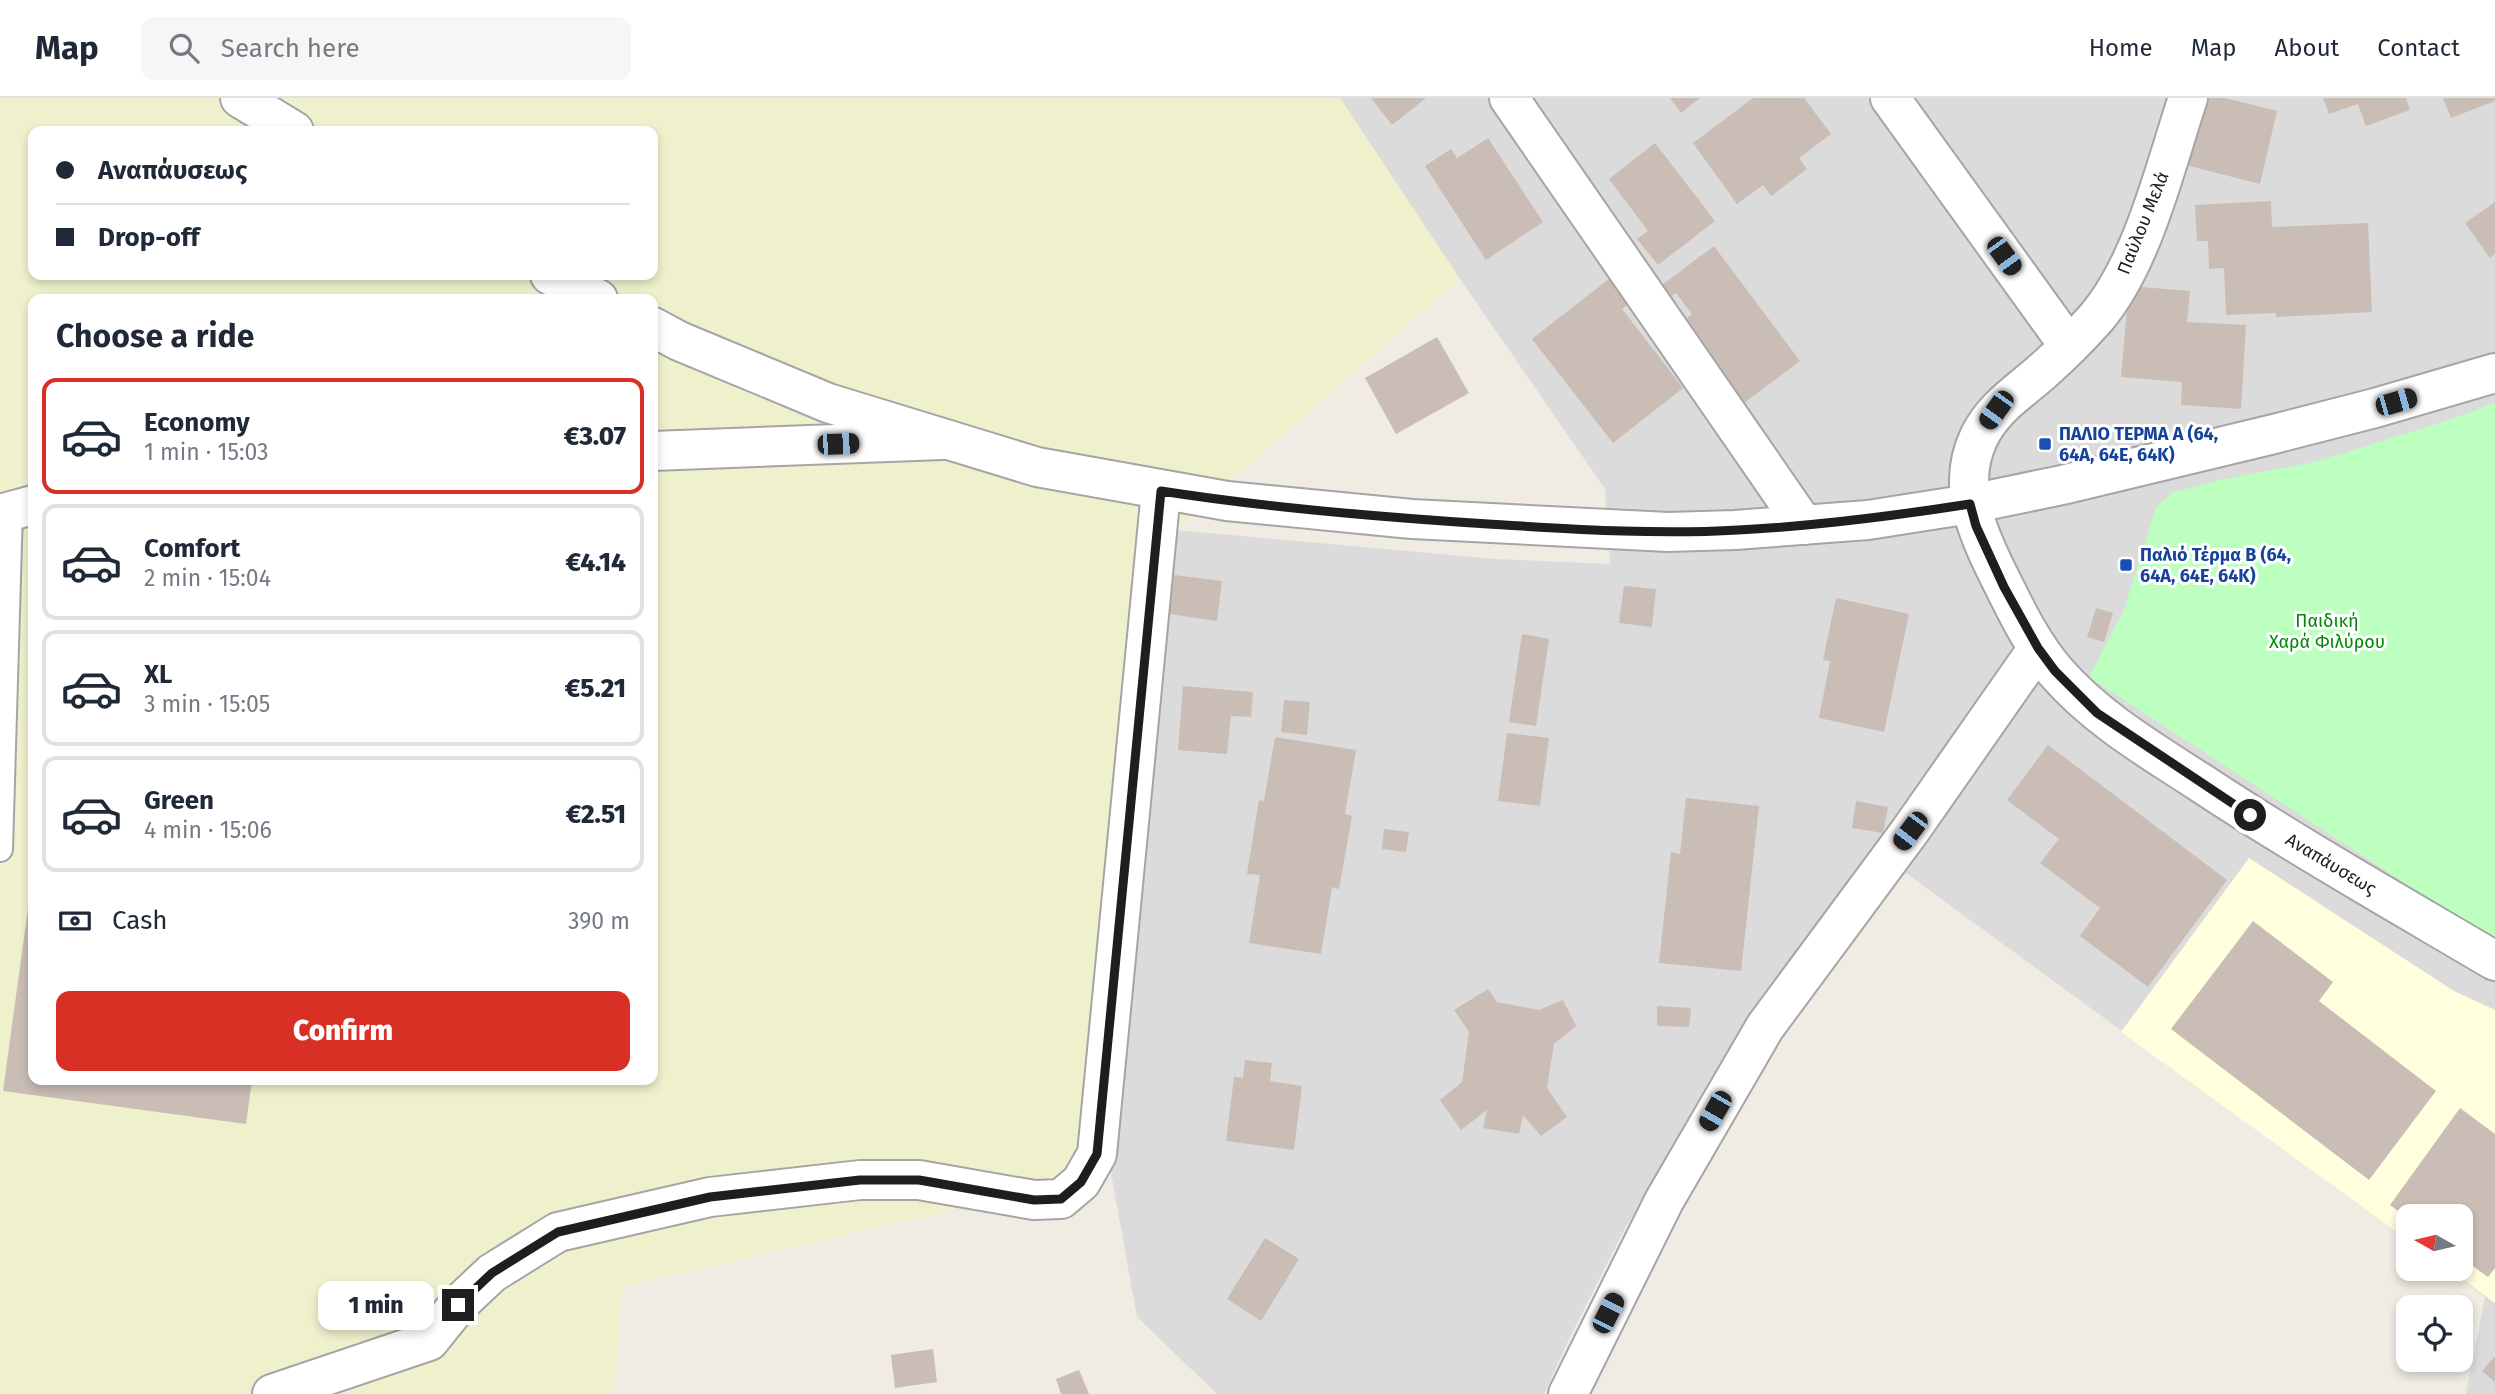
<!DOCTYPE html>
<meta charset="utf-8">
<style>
:root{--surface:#fff;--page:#f6f6f7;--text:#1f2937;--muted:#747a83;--line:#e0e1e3;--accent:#d93025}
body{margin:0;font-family:"Fira Sans",sans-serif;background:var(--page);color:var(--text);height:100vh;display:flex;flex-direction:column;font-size:26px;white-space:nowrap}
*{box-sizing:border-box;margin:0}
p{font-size:23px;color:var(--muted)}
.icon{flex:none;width:38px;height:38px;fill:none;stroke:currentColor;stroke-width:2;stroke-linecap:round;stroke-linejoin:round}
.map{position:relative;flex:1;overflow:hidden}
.sheet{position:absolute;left:28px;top:196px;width:630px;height:791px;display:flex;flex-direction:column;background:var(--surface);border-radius:14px;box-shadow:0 4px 10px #0003}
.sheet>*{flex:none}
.hud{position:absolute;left:28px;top:28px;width:630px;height:154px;border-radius:14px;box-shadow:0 4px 10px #0003;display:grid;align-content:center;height:154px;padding:0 28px;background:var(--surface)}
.needle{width:46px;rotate:278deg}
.tools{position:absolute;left:2396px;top:1106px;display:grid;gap:14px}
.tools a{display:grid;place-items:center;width:77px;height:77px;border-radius:14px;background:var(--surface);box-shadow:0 4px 10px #0003;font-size:35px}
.end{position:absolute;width:32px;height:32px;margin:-16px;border:9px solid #1e1e1e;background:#fff;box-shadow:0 0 0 4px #fff}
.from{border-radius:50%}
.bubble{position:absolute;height:49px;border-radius:14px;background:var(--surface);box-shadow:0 4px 10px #0003;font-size:23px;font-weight:800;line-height:49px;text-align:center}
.car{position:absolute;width:21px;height:42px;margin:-21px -10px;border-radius:9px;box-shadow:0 0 5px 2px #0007;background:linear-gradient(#222 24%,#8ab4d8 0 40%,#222 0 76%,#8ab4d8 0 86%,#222 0)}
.hud b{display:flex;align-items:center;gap:24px;height:66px;font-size:26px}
.hud b+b{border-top:2px solid var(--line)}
.hud i{width:18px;height:18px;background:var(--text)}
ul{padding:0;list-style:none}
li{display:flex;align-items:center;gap:21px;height:116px;margin:0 14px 10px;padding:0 14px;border:4px solid var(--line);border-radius:14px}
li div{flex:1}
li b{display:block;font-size:26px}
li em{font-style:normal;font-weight:800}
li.on{border-color:var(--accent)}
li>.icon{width:63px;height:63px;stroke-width:1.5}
h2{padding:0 28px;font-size:32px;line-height:84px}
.pay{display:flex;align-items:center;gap:18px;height:77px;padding:0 28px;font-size:26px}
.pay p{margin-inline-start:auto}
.primary-button{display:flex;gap:14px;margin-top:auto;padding:14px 28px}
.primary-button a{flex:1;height:80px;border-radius:14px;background:var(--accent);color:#fff;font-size:28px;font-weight:800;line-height:80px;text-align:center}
header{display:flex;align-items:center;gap:42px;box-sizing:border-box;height:98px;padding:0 35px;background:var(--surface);border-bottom:2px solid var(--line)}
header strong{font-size:33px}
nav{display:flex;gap:38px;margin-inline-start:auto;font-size:24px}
.search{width:490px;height:63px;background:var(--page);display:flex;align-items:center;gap:18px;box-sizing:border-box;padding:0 24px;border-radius:14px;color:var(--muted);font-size:26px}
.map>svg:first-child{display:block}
.residential{fill:#dcdbdb}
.education{fill:#fffedd}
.farmland{fill:#eff1cd;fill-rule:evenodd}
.park{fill:#bcffbf}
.building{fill:#c9bdb6}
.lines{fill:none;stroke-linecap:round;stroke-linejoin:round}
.service-casing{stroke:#a5a5a5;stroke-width:28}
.minor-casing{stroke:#a5a5a5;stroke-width:42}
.tertiary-casing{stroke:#a5a5a5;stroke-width:42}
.service{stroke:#fff;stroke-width:24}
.minor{stroke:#fff;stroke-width:38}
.tertiary{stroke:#fff;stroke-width:38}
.route{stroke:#1e1e1e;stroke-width:9}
.transit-dot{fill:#1a4fb4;stroke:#fff;stroke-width:2.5}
.labels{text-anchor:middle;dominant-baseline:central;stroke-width:6;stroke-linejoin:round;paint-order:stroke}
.street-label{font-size:18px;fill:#1e1e1e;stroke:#fff}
.transit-label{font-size:18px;font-weight:bold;fill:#164399;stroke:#fff;text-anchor:start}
.park-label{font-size:18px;fill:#018807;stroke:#fff}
</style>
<header>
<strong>Map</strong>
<div class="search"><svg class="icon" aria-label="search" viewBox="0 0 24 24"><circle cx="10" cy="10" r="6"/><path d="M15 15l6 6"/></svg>Search here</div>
<nav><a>Home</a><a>Map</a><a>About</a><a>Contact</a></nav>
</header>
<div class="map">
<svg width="2495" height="1296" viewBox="0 0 2495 1296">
<rect width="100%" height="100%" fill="#f0ebe3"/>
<polygon class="residential" points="1335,0 2495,0 2495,1296 2466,1296 2485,1199 2447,1171 2460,1171 2460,1118 2408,1118 2408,1142 1873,751 1729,959 1623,1134 1568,1243 1544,1296 1217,1296 1137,1219 1111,1075 1175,432 1495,461 1610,466 1605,391"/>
<polygon class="education" points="2249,760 2454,893 2495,912 2495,1205 2448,1171 2460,1171 2460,1118 2408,1118 2408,1142 2121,934"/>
<path class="farmland" d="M0,0H1340L1460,181L1175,432L1111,1075L622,1189L614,1296H0ZM33,33H653V177H33ZM33,201H653V982H33Z"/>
<polygon class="park" points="2495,305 2495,844 2089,579 2124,512 2156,410 2172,395 2219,382 2315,364 2449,322"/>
<g class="building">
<polygon points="1371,0 1426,0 1392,27"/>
<polygon points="1670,0 1700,0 1681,15"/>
<polygon points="1753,0 1804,0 1831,36 1799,60 1807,71 1771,98 1763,87 1737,106 1693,45"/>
<polygon points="2198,0 2225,0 2277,13 2260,86 2182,66"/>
<polygon points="2323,0 2406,0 2410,12 2366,28 2358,6 2329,16"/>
<polygon points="2443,0 2495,0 2495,3 2451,20"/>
<polygon points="1488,40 1543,124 1486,162 1425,68 1451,51 1457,60"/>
<polygon points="1655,45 1715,123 1658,167 1637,141 1648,133 1609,81"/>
<polygon points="2271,103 2272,129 2368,125 2372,214 2276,219 2276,215 2226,217 2224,170 2209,171 2208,143 2197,143 2195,107"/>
<polygon points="2495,104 2495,156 2490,160 2465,125"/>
<polygon points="1714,148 1800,263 1744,305 1683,223 1692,216 1676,195 1667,202 1658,190"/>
<polygon points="1614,177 1633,202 1622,211 1683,290 1613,345 1532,241"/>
<polygon points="2129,188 2190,193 2187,224 2246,227 2241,311 2181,307 2182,284 2121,279"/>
<polygon points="1437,239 1469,295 1396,336 1365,280"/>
<polygon points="1174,477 1222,483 1217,523 1169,516"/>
<polygon points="1624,488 1656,491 1652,529 1619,525"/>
<polygon points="1836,500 1909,516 1884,634 1819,620 1830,563 1823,562"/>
<polygon points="2096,510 2113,515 2104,544 2087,539"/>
<polygon points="1522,536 1549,541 1536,628 1509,624"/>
<polygon points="1183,588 1253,594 1251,619 1231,618 1227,656 1178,652"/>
<polygon points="1284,602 1310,604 1307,637 1281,634"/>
<polygon points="1507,635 1549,640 1540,708 1498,703"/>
<polygon points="1275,639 1356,652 1345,716 1352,718 1339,791 1332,789 1321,856 1249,845 1260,777 1247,776 1259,702 1264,703"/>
<polygon points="2048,647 2227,782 2148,889 2080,838 2100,810 2040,765 2059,741 2007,702"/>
<polygon points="1686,700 1759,708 1741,873 1659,865 1671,754 1680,756"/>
<polygon points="1856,703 1888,709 1883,735 1852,730"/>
<polygon points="1384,731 1409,734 1406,754 1382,751"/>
<polygon points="32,781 33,982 252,982 246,1026 3,993"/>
<polygon points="2253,823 2333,884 2319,903 2436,993 2369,1082 2171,931"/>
<polygon points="1488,891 1497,904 1539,912 1563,902 1576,928 1554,946 1547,990 1567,1019 1541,1038 1523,1017 1519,1036 1483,1030 1487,1012 1461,1032 1440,1002 1462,984 1469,934 1454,912"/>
<polygon points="1657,908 1691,910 1689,929 1657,928"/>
<polygon points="1245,962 1272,965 1270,983 1302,988 1294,1052 1226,1043 1234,979 1243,980"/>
<polygon points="2460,1010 2495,1036 2495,1170 2488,1179 2460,1159 2460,1118 2408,1120 2390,1107"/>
<polygon points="1265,1140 1299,1161 1261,1223 1227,1201"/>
<polygon points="933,1251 937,1284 895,1290 891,1257"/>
<polygon points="2495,1258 2495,1284 2482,1273"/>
<polygon points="1079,1272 1089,1296 1061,1296 1056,1281"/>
</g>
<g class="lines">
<g class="service-casing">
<polyline id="service" points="0,751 10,413"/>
</g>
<g class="minor-casing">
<g id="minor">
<polyline points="1509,0 1804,427"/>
<polyline points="1890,0 2069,248"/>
<path d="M2188,0C2165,69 2143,165 2096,220C2080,238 2063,255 2045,271C2021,293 1994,308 1979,339C1957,385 1975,429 1995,470C2013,506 2030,544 2056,574C2096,620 2147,650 2198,683C2295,747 2395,804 2495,863"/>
<polyline points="653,353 942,342"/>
<polyline points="0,416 33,407"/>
<polyline points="272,1296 429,1243 458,1207 492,1175 558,1134 710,1099 860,1082 919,1082 1034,1102 1061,1101 1081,1084 1097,1056 1161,393"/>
<polyline points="1568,1296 1664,1103 1765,929 1910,733 2038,550"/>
</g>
</g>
<g class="tertiary-casing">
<g id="tertiary">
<polyline points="240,0 294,33"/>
<polyline points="550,177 598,201"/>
<polyline points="653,229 679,243 828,305 1037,369 1227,403 1412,421 1668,434 1735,432 1868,422 1970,406 2062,387 2274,336 2375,310 2495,275"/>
</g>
</g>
<use href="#service" class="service"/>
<use href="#minor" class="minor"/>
<use href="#tertiary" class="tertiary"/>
</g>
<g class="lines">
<path class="route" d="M458,1207L492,1175L558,1134L710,1099L860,1082H919L1034,1102L1061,1101L1081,1084L1097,1056L1161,393C1269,410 1379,419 1488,426C1571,431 1655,437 1738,432C1816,428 1893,418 1970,406L1976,428L2004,489L2038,550L2055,573L2097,615L2250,717"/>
</g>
<g class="transit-dot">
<rect x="2038" y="339" width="14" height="14" rx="3.5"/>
<rect x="2119" y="460" width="14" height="14" rx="3.5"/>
</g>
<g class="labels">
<g class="street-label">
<text transform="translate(2143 125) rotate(-68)">Παύλου Μελά</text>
<text transform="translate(2331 766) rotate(31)">Αναπάυσεως</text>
</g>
<g class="transit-label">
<text x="2059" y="336">ΠΑΛΙΟ ΤΕΡΜΑ A (64,<tspan x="2059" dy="21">64Α, 64Ε, 64Κ)</tspan></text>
<text x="2140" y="457">Παλιό Τέρμα B (64,<tspan x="2140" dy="21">64Α, 64Ε, 64Κ)</tspan></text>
</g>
<g class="park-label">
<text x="2327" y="523">Παιδική<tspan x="2327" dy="21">Χαρά Φιλύρου</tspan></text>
</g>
</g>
</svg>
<div class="tools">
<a><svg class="needle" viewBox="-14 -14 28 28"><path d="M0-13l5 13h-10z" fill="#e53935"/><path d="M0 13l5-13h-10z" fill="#747a83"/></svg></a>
<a><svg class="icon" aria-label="locate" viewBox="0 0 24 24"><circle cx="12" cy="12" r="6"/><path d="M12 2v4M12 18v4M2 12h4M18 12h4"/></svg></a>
</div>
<i class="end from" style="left:2250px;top:717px"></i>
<i class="end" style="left:458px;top:1207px"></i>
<div class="bubble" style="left:318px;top:1183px;width:116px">1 min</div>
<i class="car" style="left:2004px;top:158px;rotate:144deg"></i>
<i class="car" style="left:2396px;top:304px;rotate:74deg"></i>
<i class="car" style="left:1996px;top:312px;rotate:216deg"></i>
<i class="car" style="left:838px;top:346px;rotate:88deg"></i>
<i class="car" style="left:1910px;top:733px;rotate:217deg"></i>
<i class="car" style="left:1715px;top:1013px;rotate:210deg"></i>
<i class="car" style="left:1608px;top:1215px;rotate:27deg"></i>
<div class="hud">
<b><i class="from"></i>Αναπάυσεως</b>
<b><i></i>Drop-off</b>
</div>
<section class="sheet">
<h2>Choose a ride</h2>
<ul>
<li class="on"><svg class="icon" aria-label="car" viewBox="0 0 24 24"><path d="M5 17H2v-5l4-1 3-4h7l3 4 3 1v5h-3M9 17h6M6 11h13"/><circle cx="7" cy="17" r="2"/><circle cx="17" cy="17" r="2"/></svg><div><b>Economy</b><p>1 min · 15:03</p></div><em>€3.07</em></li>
<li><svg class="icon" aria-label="car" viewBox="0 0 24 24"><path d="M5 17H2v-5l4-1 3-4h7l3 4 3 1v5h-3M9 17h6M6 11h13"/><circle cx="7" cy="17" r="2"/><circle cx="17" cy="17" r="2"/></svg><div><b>Comfort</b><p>2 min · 15:04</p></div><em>€4.14</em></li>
<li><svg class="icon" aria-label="car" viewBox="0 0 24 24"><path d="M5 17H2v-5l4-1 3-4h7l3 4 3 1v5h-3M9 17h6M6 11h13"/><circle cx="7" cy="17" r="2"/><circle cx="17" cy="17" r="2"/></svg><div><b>XL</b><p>3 min · 15:05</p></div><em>€5.21</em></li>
<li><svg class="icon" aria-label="car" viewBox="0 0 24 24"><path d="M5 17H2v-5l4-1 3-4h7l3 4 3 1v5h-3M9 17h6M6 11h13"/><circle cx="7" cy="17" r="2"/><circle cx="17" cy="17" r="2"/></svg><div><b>Green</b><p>4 min · 15:06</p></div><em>€2.51</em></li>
</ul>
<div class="pay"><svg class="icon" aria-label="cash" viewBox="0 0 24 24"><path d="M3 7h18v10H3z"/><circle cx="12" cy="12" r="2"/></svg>Cash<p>390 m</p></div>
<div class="primary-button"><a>Confirm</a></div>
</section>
</div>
